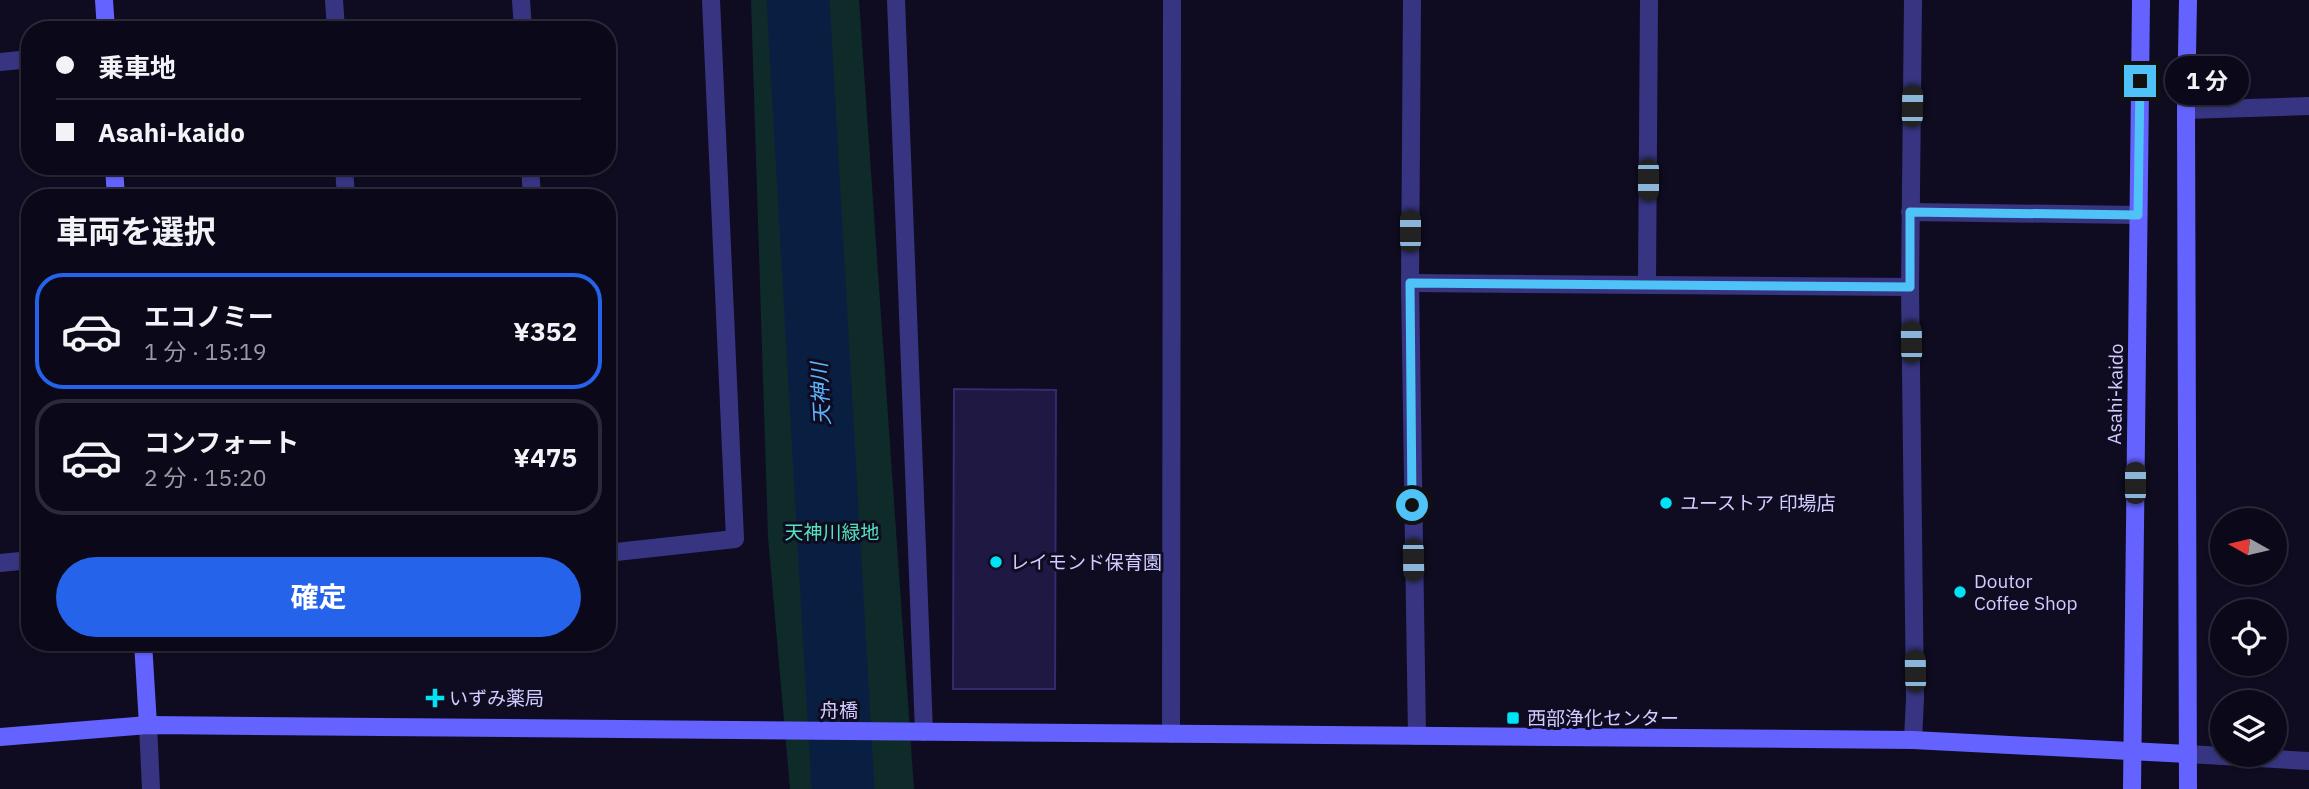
<!DOCTYPE html>
<html lang="ja">
<meta charset="utf-8">
<style>
:root{--surface:#0b0919;--page:#141222;--text:#f1f3f6;--muted:#9a9aa2;--line:#2b2a38;--accent:#2563eb}
body{margin:0;font-family:"IBM Plex Sans","Noto Sans JP",sans-serif;background:var(--page);color:var(--text);height:100vh;display:flex;flex-direction:column;font-size:26px;white-space:nowrap}
*{box-sizing:border-box;margin:0}
p{font-size:23px;color:var(--muted)}
.icon{flex:none;width:38px;height:38px;fill:none;stroke:currentColor;stroke-width:2;stroke-linecap:round;stroke-linejoin:round}
.map{position:relative;flex:1;overflow:hidden}
.panel{position:absolute;left:21px;top:189px;width:595px;height:462px;display:flex;flex-direction:column;background:var(--surface);border-radius:28px;box-shadow:0 2px 5px #0004,0 0 0 2px var(--line)}
.panel>*{flex:none}
.banner{position:absolute;left:21px;top:21px;width:595px;height:154px;border-radius:28px;box-shadow:0 2px 5px #0004,0 0 0 2px var(--line);display:grid;align-content:center;height:154px;padding:0 35px;background:var(--surface)}
.needle{width:46px;rotate:278deg}
.buttons{position:absolute;left:2210px;top:508px;display:grid;gap:14px}
.buttons a{display:grid;place-items:center;width:77px;height:77px;border-radius:50%;background:var(--surface);box-shadow:0 2px 5px #0004,0 0 0 2px var(--line);font-size:35px}
.end{position:absolute;width:32px;height:32px;margin:-16px;border:9px solid #4fc3f7;background:#111;box-shadow:0 0 0 4px #111}
.from{border-radius:50%}
.bubble{position:absolute;height:49px;border-radius:24px;background:var(--surface);box-shadow:0 2px 5px #0004,0 0 0 2px var(--line);font-size:23px;font-weight:700;line-height:49px;text-align:center}
.car{position:absolute;width:21px;height:42px;margin:-21px -10px;border-radius:9px;box-shadow:0 0 5px 2px #0007;background:linear-gradient(#222 24%,#8ab4d8 0 40%,#222 0 76%,#8ab4d8 0 86%,#222 0)}
.banner b{display:flex;align-items:center;gap:24px;height:66px;font-size:26px}
.banner b+b{border-top:2px solid var(--line)}
.banner i{width:18px;height:18px;background:var(--text)}
ul{padding:0;list-style:none}
li{display:flex;align-items:center;gap:21px;height:116px;margin:0 14px 10px;padding:0 21px;border:4px solid var(--line);border-radius:28px}
li div{flex:1}
li b{display:block;font-size:26px}
li em{font-style:normal;font-weight:700}
li.current{border-color:var(--accent)}
li>.icon{width:63px;height:63px;stroke-width:1.5}
h2{padding:0 35px;font-size:32px;line-height:84px}
.primary-button{display:flex;gap:14px;margin-top:auto;padding:14px 35px}
.primary-button a{flex:1;height:80px;border-radius:42px;background:var(--accent);color:#fff;font-size:28px;font-weight:700;line-height:80px;text-align:center}
.map>svg:first-child{display:block}
.green{fill:#0f2b29}
.lines{fill:none;stroke-linecap:round;stroke-linejoin:round}
.river{stroke:#091f42;stroke-width:63}
.building{fill:#1f1842;stroke:#35296f;stroke-width:2}
.street{stroke:#373581;stroke-width:18}
.secondary{stroke:#6463ff;stroke-width:18}
.route{stroke:#4fc3f7;stroke-width:9}
.poi-dot{fill:#00e3f7;stroke:#0f0c21;stroke-width:2.5}
.labels{text-anchor:middle;dominant-baseline:central;stroke-width:6;stroke-linejoin:round;paint-order:stroke}
.street-label{font-size:19px;fill:#d1ccff;stroke:#0f0c21}
.poi-label{font-size:19px;fill:#d1ccff;stroke:#0f0c21;text-anchor:start}
.park-label{font-size:19px;fill:#54e3bc;stroke:#0f0c21}
.water-label{font-size:21px;font-style:italic;fill:#5ab6ff;stroke:#0f0c21}
</style>
<div class="map">
<svg width="2309" height="789" viewBox="0 0 2309 789">
<rect width="100%" height="100%" fill="#0f0c21"/>
<polygon class="green" points="751,0 859,0 914,789 790,789 768,537"/>
<g class="lines">
<polyline class="river" points="798,0 843,789"/>
</g>
<polygon class="building" points="954,389 1056,390 1055,689 953,689"/>
<g class="lines">
<g class="street">
<polyline points="334,0 336,30"/>
<polyline points="521,0 523,30"/>
<polyline points="896,0 924,732"/>
<polyline points="1412,0 1410,283 1417,736"/>
<polyline points="1913,0 1910,287 1915,698 1913,740"/>
<polyline points="0,62 30,59"/>
<polyline points="2186,110 2309,106"/>
<polyline points="344,166 346,198"/>
<polyline points="530,166 532,198"/>
<polyline points="1910,212 2138,215"/>
<polyline points="1410,283 1910,287"/>
<polyline points="1647,283 1649,0"/>
<polyline points="607,553 735,539 711,0"/>
<polyline points="0,563 30,560"/>
<polyline points="148,725 151,789"/>
<polyline points="1171,734 1172,0"/>
<polyline points="2188,754 2309,761"/>
</g>
<g class="secondary">
<polyline points="104,0 106,30"/>
<polyline points="114,166 116,198"/>
<polyline points="143,642 148,725"/>
<polyline points="0,737 148,725 1913,740 2188,754"/>
<polyline points="2132,789 2141,0"/>
<polyline points="2188,789 2186,110 2188,0"/>
</g>
</g>
<g class="lines">
<polyline class="route" points="1412,505 1410,283 1910,287 1910,212 2138,215 2140,81"/>
</g>
<g class="poi-dot">
<circle cx="1666" cy="503" r="7"/>
<circle cx="996" cy="562" r="7"/>
<circle cx="1960" cy="592" r="7"/>
<path d="M431.5 687.5h7v7h7v7h-7v7h-7v-7h-7v-7h7z"/>
<rect x="1506" y="711" width="14" height="14" rx="3.5"/>
</g>
<g class="labels">
<g class="street-label">
<text transform="translate(2115 394) rotate(-89)">Asahi-kaido</text>
<text x="839" y="710">舟橋</text>
</g>
<g class="poi-label">
<text x="1680" y="503">ユーストア 印場店</text>
<text x="1010" y="562">レイモンド保育園</text>
<text x="1974" y="581">Doutor<tspan x="1974" dy="22">Coffee Shop</tspan></text>
<text x="449" y="698">いずみ薬局</text>
<text x="1527" y="718">西部浄化センター</text>
</g>
<g class="park-label">
<text x="832" y="532">天神川緑地</text>
</g>
<g class="water-label">
<text transform="translate(820 394) rotate(-93)">天神川</text>
</g>
</g>
</svg>
<div class="buttons">
<a><svg class="needle" viewBox="-14 -14 28 28"><path d="M0-13l5 13h-10z" fill="#e53935"/><path d="M0 13l5-13h-10z" fill="#9a9aa2"/></svg></a>
<a><svg class="icon" aria-label="locate" viewBox="0 0 24 24"><circle cx="12" cy="12" r="6"/><path d="M12 2v4M12 18v4M2 12h4M18 12h4"/></svg></a>
<a><svg class="icon" aria-label="layers" viewBox="0 0 24 24"><path d="M12 4l9 5-9 5-9-5zM3 14l9 5 9-5"/></svg></a>
</div>
<i class="end from" style="left:1412px;top:505px"></i>
<i class="end" style="left:2140px;top:81px"></i>
<div class="bubble" style="left:2165px;top:56px;width:84px">1 分</div>
<i class="car" style="left:1912px;top:106px;rotate:1deg"></i>
<i class="car" style="left:1648px;top:180px;rotate:180deg"></i>
<i class="car" style="left:1410px;top:231px;rotate:0deg"></i>
<i class="car" style="left:1911px;top:342px;rotate:359deg"></i>
<i class="car" style="left:2135px;top:483px;rotate:0deg"></i>
<i class="car" style="left:1413px;top:560px;rotate:179deg"></i>
<i class="car" style="left:1915px;top:671px;rotate:359deg"></i>
<div class="banner">
<b><i class="from"></i>乗車地</b>
<b><i></i>Asahi-kaido</b>
</div>
<section class="panel">
<h2>車両を選択</h2>
<ul>
<li class="current"><svg class="icon" aria-label="car" viewBox="0 0 24 24"><path d="M5 17H2v-5l4-1 3-4h7l3 4 3 1v5h-3M9 17h6M6 11h13"/><circle cx="7" cy="17" r="2"/><circle cx="17" cy="17" r="2"/></svg><div><b>エコノミー</b><p>1 分 · 15:19</p></div><em>¥352</em></li>
<li><svg class="icon" aria-label="car" viewBox="0 0 24 24"><path d="M5 17H2v-5l4-1 3-4h7l3 4 3 1v5h-3M9 17h6M6 11h13"/><circle cx="7" cy="17" r="2"/><circle cx="17" cy="17" r="2"/></svg><div><b>コンフォート</b><p>2 分 · 15:20</p></div><em>¥475</em></li>
</ul>
<div class="primary-button"><a>確定</a></div>
</section>
</div>
